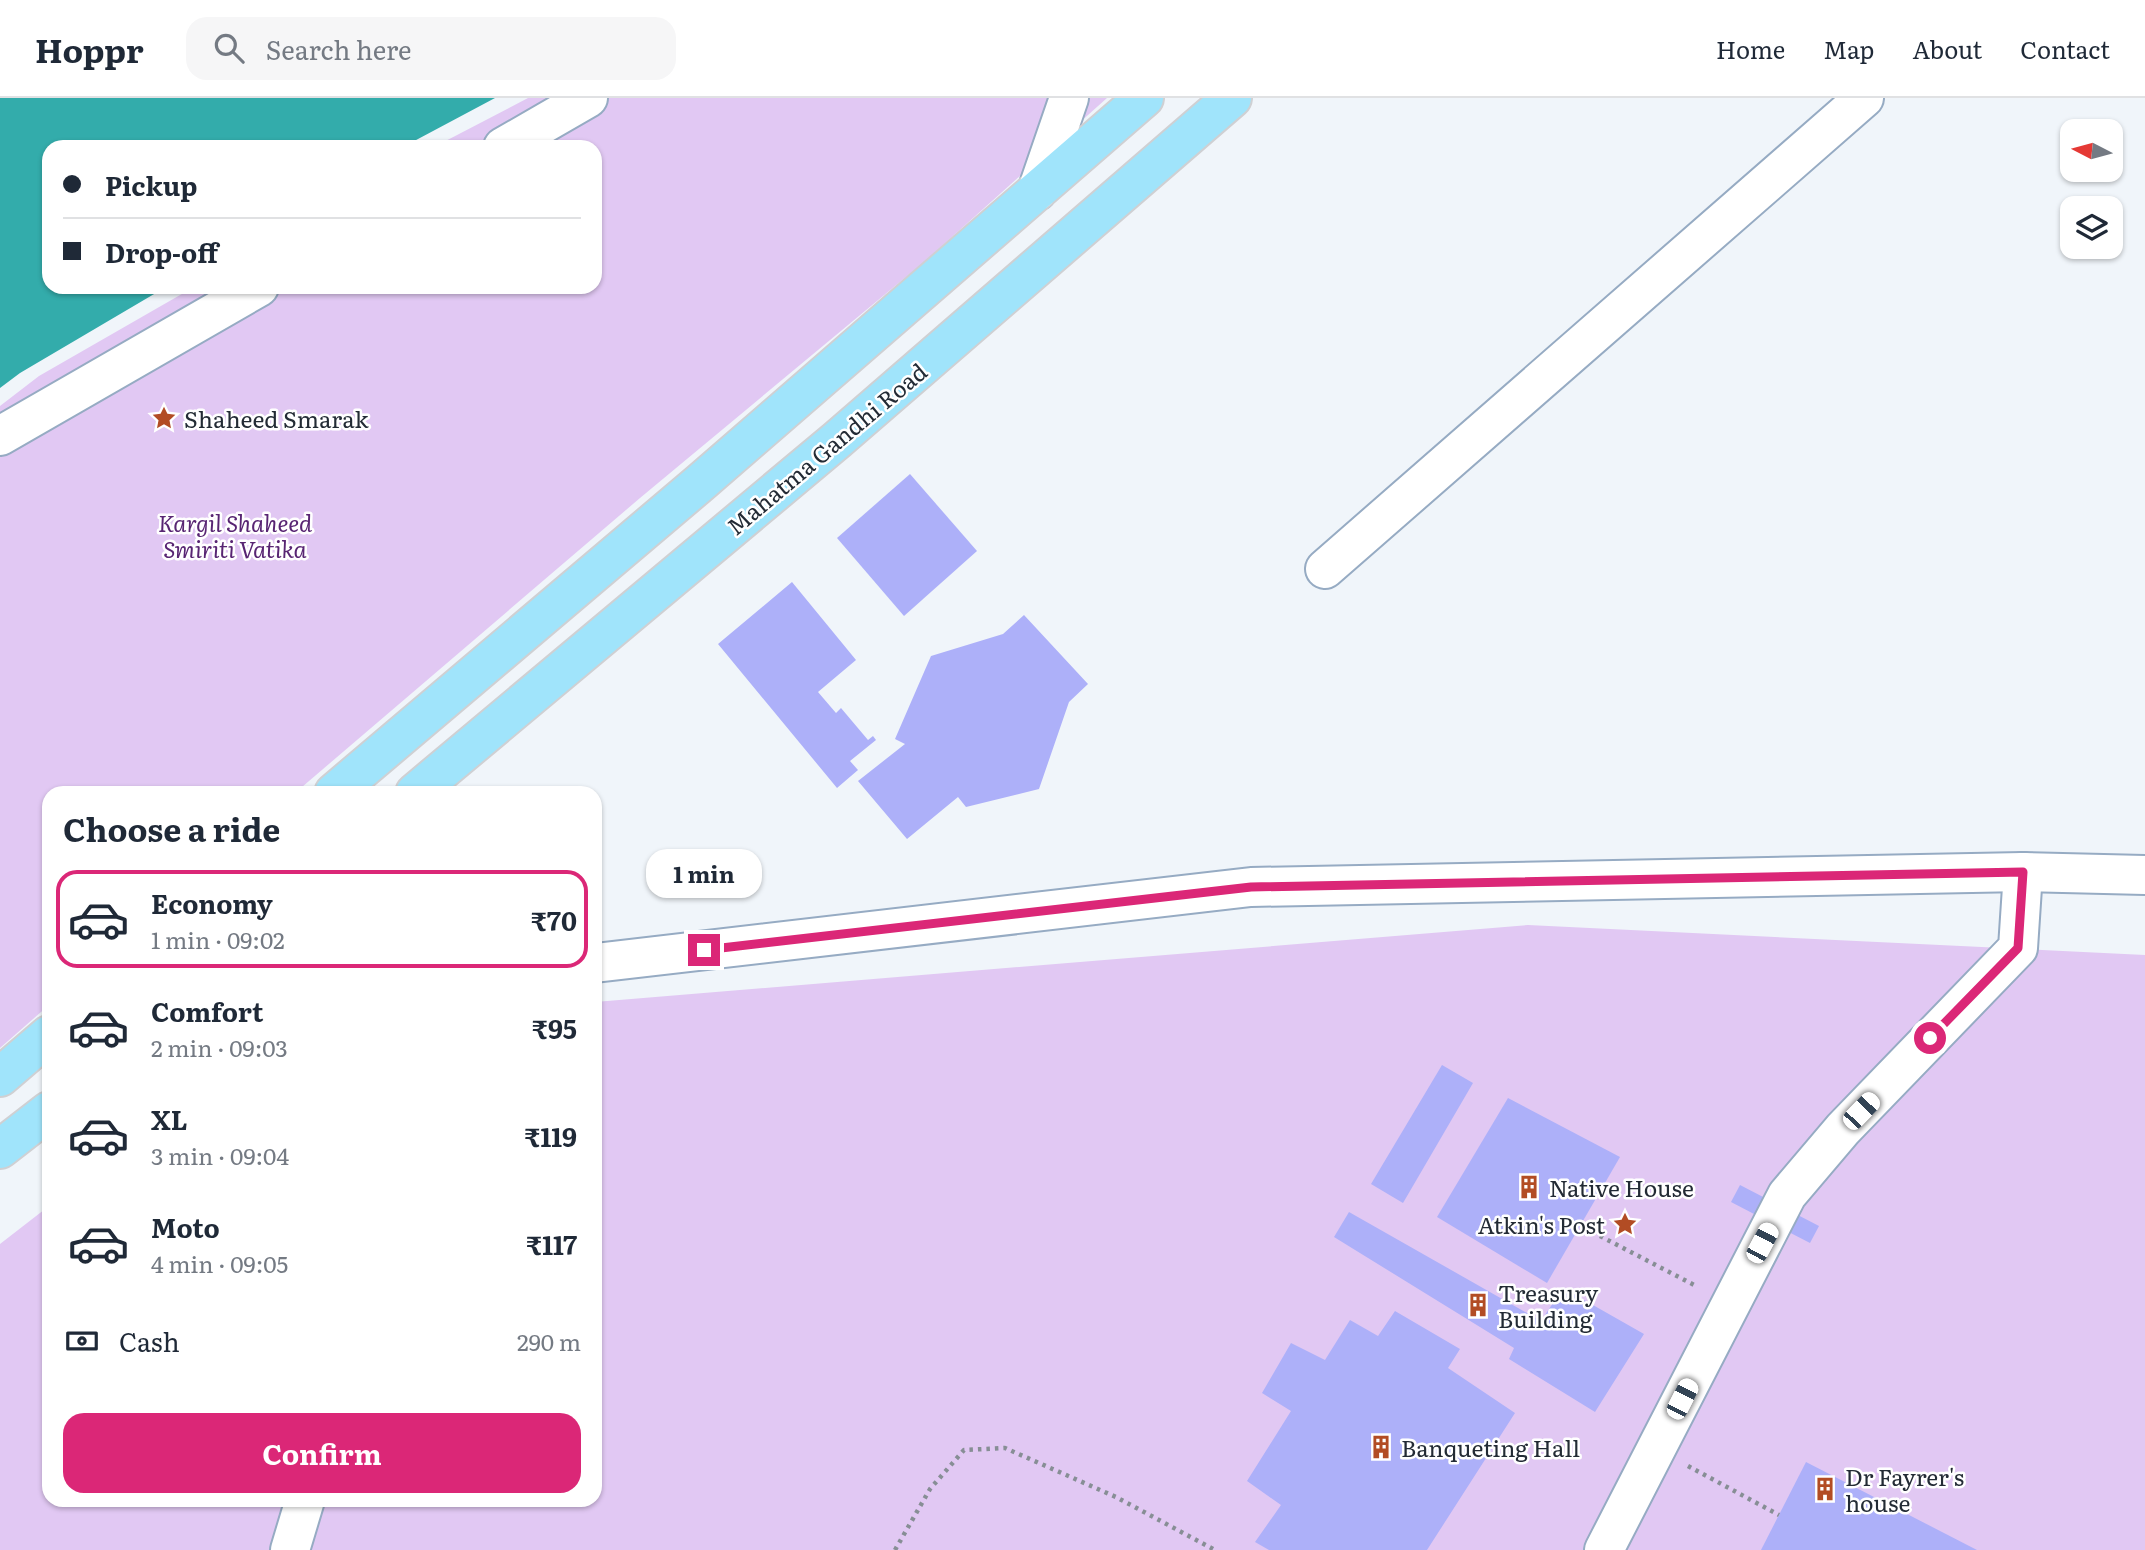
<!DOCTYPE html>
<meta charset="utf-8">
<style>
:root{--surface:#fff;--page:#f6f6f7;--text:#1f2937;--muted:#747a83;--line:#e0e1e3;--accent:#db2777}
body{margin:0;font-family:Literata,serif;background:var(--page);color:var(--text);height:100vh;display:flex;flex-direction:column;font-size:26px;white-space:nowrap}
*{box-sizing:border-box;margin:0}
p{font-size:23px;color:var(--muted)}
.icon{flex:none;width:38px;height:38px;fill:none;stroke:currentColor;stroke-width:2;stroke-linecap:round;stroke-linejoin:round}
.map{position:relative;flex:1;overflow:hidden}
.details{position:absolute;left:42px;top:688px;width:560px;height:721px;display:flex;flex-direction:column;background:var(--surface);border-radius:21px;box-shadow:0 2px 5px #0004}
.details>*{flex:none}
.banner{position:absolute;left:42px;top:42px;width:560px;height:154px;border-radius:21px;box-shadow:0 2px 5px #0004;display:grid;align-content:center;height:154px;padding:0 21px;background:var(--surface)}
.needle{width:46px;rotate:276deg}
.tools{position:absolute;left:2060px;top:21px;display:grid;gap:14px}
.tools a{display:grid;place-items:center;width:63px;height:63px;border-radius:14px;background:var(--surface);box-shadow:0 2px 5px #0004;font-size:35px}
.end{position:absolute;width:32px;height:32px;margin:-16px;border:9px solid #db2777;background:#fff;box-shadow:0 0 0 4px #fff}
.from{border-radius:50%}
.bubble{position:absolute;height:49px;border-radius:21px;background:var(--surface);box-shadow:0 2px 5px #0004;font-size:23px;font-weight:700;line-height:49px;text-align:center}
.car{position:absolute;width:21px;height:42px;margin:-21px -10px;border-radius:9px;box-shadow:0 0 5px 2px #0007;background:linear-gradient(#fff 24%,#345 0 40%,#fff 0 76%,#345 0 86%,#fff 0)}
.banner b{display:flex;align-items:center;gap:24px;height:66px;font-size:26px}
.banner b+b{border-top:2px solid var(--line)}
.banner i{width:18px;height:18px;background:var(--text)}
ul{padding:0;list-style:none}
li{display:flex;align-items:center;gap:21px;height:98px;margin:0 14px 10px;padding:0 7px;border:4px solid transparent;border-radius:21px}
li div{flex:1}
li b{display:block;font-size:26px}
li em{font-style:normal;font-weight:700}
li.active{border-color:var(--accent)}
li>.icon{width:63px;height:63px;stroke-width:1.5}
h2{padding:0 21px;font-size:32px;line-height:84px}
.pay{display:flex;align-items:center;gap:18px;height:77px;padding:0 21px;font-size:26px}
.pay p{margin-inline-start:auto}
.primary-button{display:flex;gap:14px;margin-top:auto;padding:14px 21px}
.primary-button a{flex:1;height:80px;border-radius:21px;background:var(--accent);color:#fff;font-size:28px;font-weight:700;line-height:80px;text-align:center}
header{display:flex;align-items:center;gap:42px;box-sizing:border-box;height:98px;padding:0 35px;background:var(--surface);border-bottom:2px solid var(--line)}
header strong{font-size:33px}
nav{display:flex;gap:38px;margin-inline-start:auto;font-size:24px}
.search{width:490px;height:63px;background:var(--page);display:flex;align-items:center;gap:18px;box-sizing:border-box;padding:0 24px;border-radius:21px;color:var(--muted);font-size:26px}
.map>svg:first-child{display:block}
.green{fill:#e1c8f3}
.water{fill:#33acab}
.building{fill:#adb0f9}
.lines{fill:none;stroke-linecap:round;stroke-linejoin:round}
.minor-casing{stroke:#96abc3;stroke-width:42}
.major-casing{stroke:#cfd0d3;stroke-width:42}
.path{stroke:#878e95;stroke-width:4.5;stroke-dasharray:3.5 5;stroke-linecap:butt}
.minor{stroke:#fff;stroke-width:38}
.major{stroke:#a0e4fb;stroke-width:38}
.route{stroke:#db2777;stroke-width:9}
.labels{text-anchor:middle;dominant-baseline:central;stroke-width:5;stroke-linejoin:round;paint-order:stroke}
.poi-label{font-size:23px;fill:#232b35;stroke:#fff;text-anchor:start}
.street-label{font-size:23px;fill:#232b35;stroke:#fff}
.park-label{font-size:23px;font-style:italic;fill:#582573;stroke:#fff}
</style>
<header>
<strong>Hoppr</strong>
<div class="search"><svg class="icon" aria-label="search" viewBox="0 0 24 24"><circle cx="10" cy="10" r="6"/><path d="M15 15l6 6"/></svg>Search here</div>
<nav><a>Home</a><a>Map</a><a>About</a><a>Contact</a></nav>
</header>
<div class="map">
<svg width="2145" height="1452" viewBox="0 0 2145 1452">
<rect width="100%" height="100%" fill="#f0f5fa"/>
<g class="green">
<polygon points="528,0 1107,0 924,164 640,400 295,695 49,695 49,907 0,950 0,308 39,278 194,189 595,189 595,49 434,49"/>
<polygon points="1528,827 2145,857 2145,1452 0,1452 0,1146 49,1108 49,1402 595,1402 595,904"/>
</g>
<polygon class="water" points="0,0 495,0 403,49 49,49 49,189 166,189 20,275 0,290"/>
<g class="building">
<polygon points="910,376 977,453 904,518 837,440"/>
<polygon points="792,484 856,562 818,594 836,615 841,610 868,642 873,638 876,642 850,663 858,672 837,690 718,546"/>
<polygon points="1024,517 1088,586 1069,604 1039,691 966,709 958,699 907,741 858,683 905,646 895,641 931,558 1003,536"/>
<polygon points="1442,967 1473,985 1403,1105 1371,1086"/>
<polygon points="1508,1000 1620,1059 1547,1185 1437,1119"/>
<polygon points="1740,1087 1819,1128 1810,1145 1731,1104"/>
<polygon points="1349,1114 1541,1223 1563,1190 1644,1236 1595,1314 1509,1261 1514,1250 1334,1139"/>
<polygon points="1395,1213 1460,1251 1448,1270 1515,1315 1427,1452 1269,1452 1255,1444 1281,1407 1247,1383 1291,1313 1262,1295 1291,1245 1325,1262 1350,1222 1378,1238"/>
<polygon points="1806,1364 1977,1452 1761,1452"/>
</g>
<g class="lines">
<g class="minor-casing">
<g id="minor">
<polyline points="503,49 588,0"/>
<polyline points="1037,93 1069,0"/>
<polyline points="0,338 259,189"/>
<polyline points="1325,471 1864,0"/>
<polyline points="595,865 1251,789 2023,774 2145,777"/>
<polyline points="290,1452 305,1402"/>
<polyline points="1604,1452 1787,1097 1843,1031 2018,850 2023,774"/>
</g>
</g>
<g class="major-casing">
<g id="major">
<polyline points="334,695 700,385 1144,0"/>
<polyline points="415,695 837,342 1232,0"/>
<polyline points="0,979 49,937"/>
<polyline points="0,1051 49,1013"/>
</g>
</g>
<g class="path">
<polyline points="1600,1138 1698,1189"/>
<polyline points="1688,1368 1779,1417"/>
<polyline points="895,1452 930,1391 964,1352 1005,1350 1116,1399 1215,1452"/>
</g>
<use href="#minor" class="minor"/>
<use href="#major" class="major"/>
</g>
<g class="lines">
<polyline class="route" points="704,852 1251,789 2023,774 2018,850 1930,940"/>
</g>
<defs>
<g id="sight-bare" transform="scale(1.89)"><path d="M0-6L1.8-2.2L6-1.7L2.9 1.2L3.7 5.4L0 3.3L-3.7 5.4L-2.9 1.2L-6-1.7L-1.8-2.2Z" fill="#b24c24" stroke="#fff" stroke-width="2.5" paint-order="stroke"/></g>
<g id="building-bare" transform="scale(1.89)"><path d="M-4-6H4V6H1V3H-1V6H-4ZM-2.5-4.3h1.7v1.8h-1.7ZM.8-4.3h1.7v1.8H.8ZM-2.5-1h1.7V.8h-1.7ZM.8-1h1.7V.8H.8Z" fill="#b24c24" stroke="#fff" stroke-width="2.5" paint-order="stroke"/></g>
</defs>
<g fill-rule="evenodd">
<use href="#sight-bare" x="164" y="320"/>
<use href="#building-bare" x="1529" y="1089"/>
<use href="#sight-bare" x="1625" y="1126"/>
<use href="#building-bare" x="1478" y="1207"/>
<use href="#building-bare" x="1381" y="1349"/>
<use href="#building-bare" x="1825" y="1391"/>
</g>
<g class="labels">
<g class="poi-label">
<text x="184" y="320">Shaheed Smarak</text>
<text x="1549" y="1089">Native House</text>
<text x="1605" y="1126" text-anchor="end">Atkin's Post</text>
<text x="1498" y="1194">Treasury<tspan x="1498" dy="26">Building</tspan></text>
<text x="1401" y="1349">Banqueting Hall</text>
<text x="1845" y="1378">Dr Fayrer's<tspan x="1845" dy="26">house</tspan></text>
</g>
<g class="street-label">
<text transform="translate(826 350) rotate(-40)">Mahatma Gandhi Road</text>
</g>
<g class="park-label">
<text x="235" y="424">Kargil Shaheed<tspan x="235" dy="26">Smiriti Vatika</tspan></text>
</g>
</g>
</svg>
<div class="tools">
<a><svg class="needle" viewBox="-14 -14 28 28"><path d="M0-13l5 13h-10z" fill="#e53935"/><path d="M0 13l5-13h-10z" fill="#747a83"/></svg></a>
<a><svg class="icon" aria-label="layers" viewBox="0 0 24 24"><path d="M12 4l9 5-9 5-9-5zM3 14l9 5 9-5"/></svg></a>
</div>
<i class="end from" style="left:1930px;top:940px"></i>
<i class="end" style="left:704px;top:852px"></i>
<div class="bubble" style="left:646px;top:751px;width:116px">1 min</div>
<i class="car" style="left:1861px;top:1013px;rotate:44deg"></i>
<i class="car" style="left:1762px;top:1145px;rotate:28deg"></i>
<i class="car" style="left:1682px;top:1301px;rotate:27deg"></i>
<div class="banner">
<b><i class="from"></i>Pickup</b>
<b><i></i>Drop-off</b>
</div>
<section class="details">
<h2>Choose a ride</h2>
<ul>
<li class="active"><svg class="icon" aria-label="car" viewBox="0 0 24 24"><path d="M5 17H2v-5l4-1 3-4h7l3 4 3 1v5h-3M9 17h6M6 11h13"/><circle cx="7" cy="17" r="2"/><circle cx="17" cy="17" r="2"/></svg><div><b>Economy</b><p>1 min · 09:02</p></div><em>₹70</em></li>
<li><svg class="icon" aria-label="car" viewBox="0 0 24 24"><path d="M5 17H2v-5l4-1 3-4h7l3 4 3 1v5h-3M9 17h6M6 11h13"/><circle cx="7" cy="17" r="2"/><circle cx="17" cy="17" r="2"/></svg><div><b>Comfort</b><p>2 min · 09:03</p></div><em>₹95</em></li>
<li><svg class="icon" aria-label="car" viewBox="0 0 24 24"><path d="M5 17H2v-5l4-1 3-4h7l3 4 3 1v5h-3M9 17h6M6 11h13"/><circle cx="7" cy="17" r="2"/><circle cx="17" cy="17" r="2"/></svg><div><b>XL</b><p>3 min · 09:04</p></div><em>₹119</em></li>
<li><svg class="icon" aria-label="car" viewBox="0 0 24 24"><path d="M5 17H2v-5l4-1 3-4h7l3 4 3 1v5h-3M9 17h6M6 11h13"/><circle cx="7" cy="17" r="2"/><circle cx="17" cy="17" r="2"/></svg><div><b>Moto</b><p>4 min · 09:05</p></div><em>₹117</em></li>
</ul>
<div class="pay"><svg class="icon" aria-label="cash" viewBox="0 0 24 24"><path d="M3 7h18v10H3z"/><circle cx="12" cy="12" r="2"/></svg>Cash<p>290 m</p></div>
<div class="primary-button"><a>Confirm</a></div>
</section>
</div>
